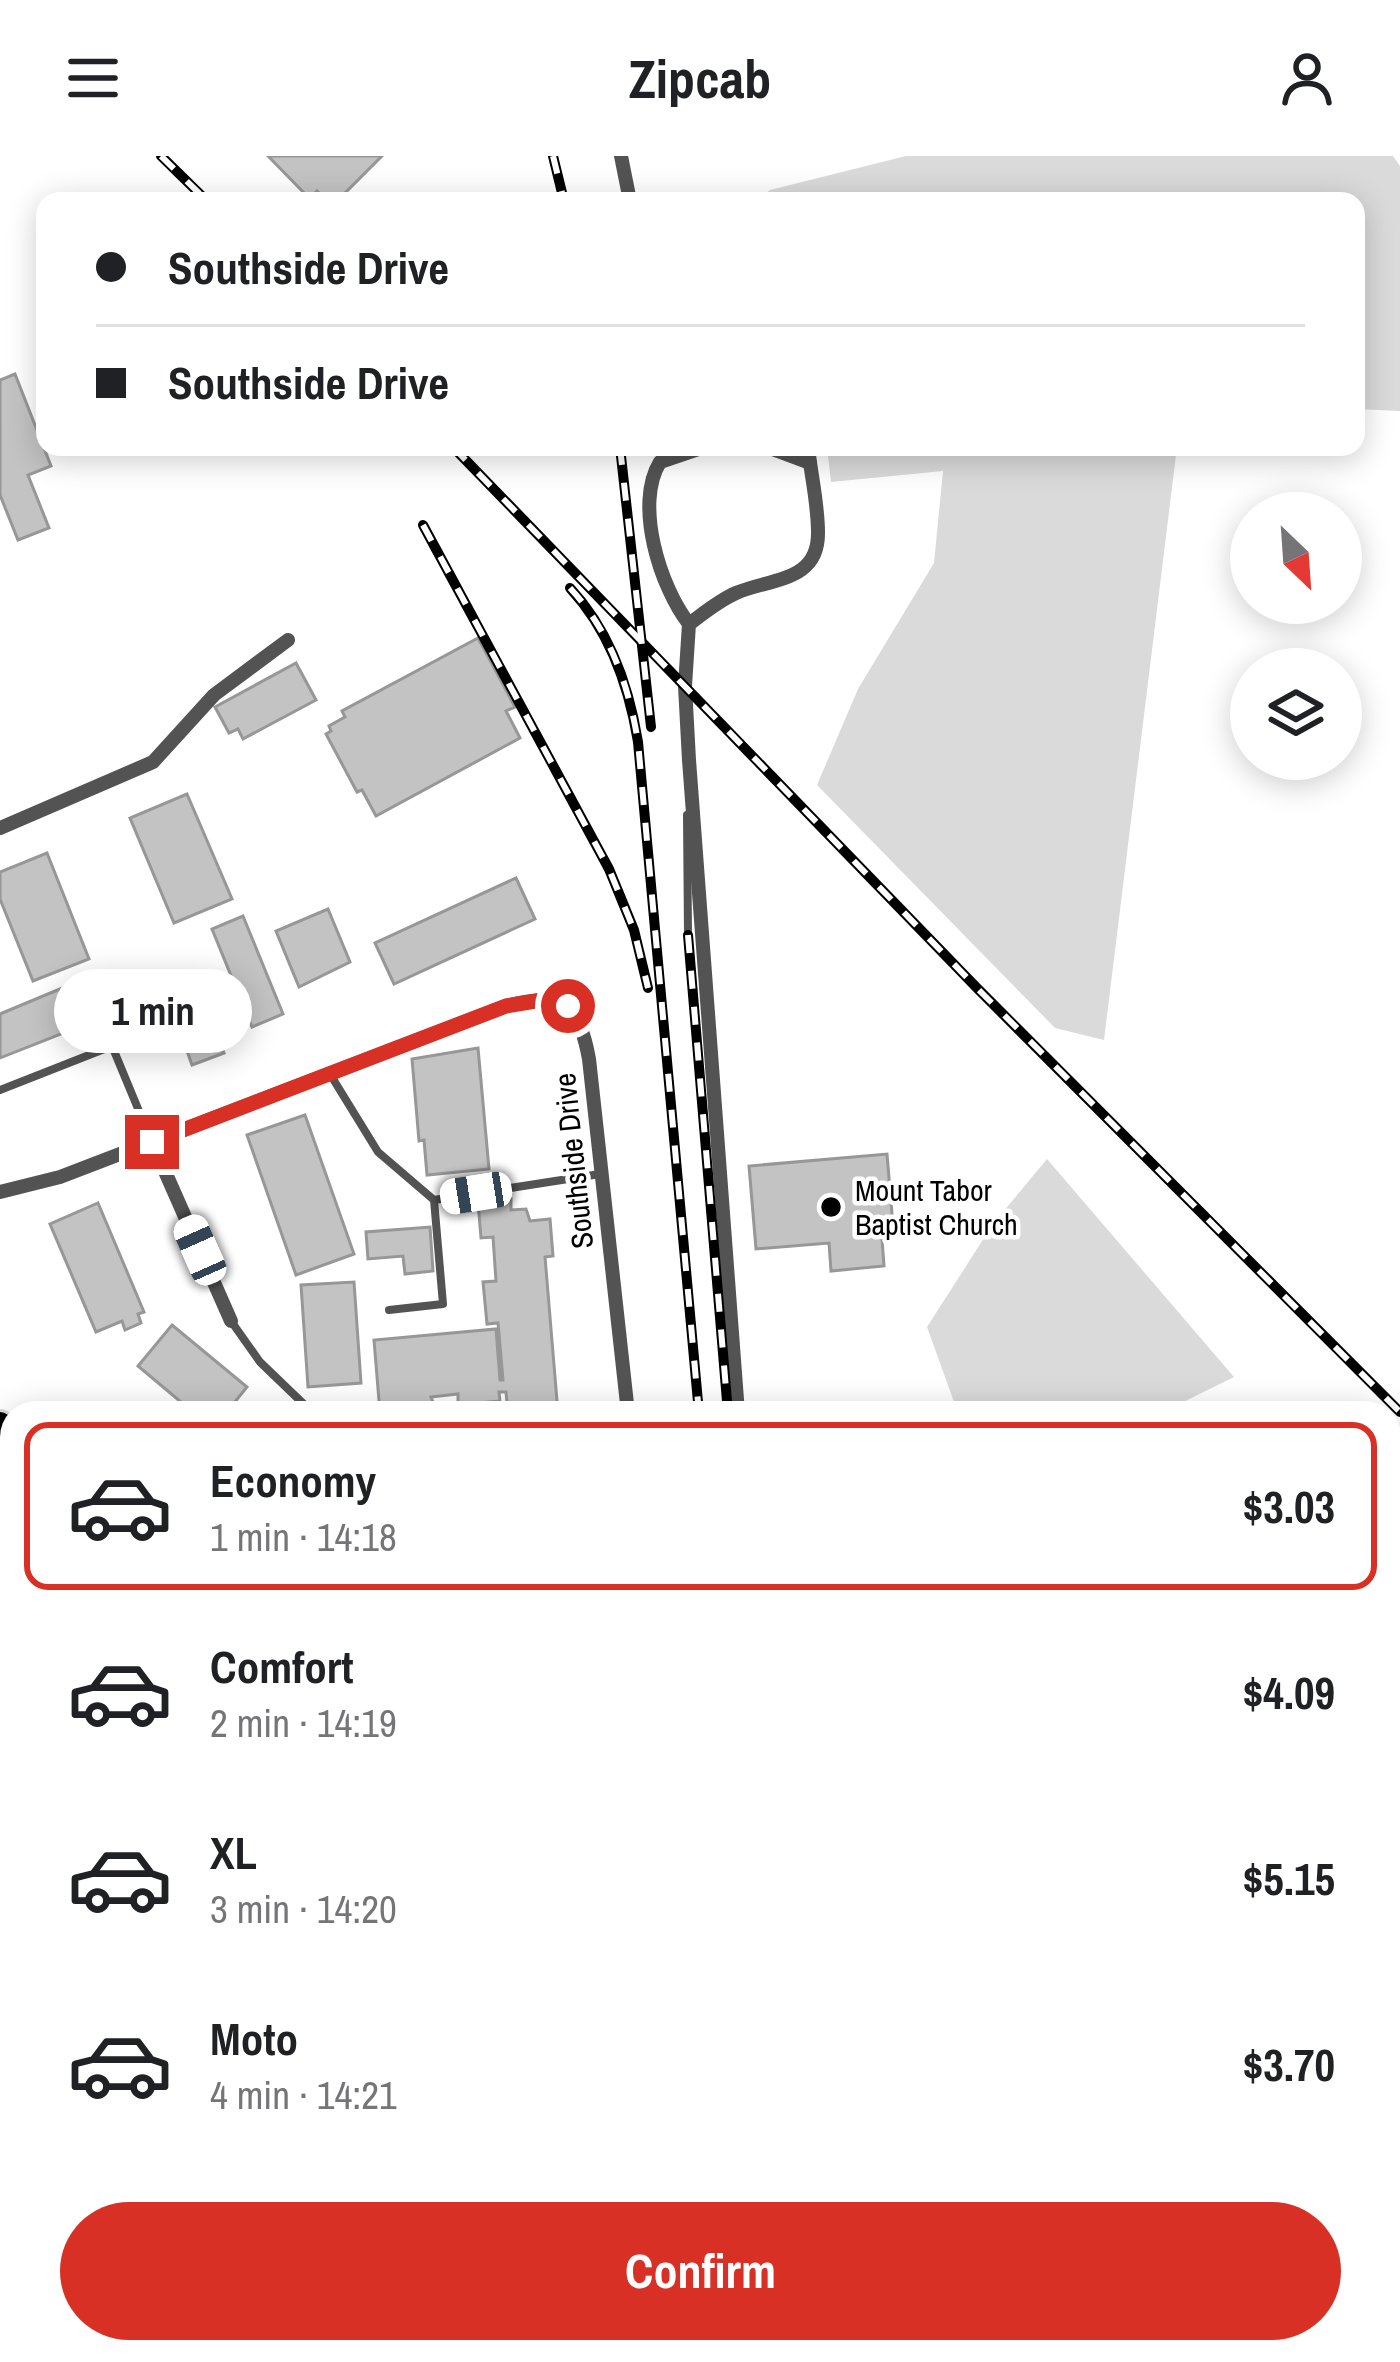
<!DOCTYPE html>
<meta charset="utf-8">
<style>
:root{--surface:#fff;--page:#f6f6f6;--text:#202124;--muted:#757577;--line:#e0e0e0;--accent:#d93025}
body{margin:0;font-family:"Archivo Narrow",sans-serif;background:var(--page);color:var(--text);height:100vh;display:flex;flex-direction:column;font-size:45px;white-space:nowrap}
*{box-sizing:border-box;margin:0}
p{font-size:39px;color:var(--muted)}
.icon{flex:none;width:66px;height:66px;fill:none;stroke:currentColor;stroke-width:2;stroke-linecap:round;stroke-linejoin:round}
.map{position:relative;flex:1;overflow:hidden}
.details{position:absolute;left:0px;top:1245px;width:1401px;height:963px;display:flex;flex-direction:column;background:var(--surface);border-radius:36px 36px 0 0;box-shadow:0 6px 30px #0003}
.details>*{flex:none}
.hud{position:absolute;left:36px;top:36px;width:1329px;height:264px;border-radius:24px;box-shadow:0 6px 30px #0003;display:grid;align-content:center;height:264px;padding:0 60px;background:var(--surface)}
.needle{width:78px;rotate:155deg}
.fabs{position:absolute;left:1230px;top:336px;display:grid;gap:24px}
.fabs a{display:grid;place-items:center;width:132px;height:132px;border-radius:50%;background:var(--surface);box-shadow:0 6px 30px #0003;font-size:60px}
.end{position:absolute;width:54px;height:54px;margin:-27px;border:15px solid #d93025;background:#fff;box-shadow:0 0 0 6px #fff}
.from{border-radius:50%}
.bubble{position:absolute;height:84px;border-radius:42px;background:var(--surface);box-shadow:0 6px 30px #0003;font-size:39px;font-weight:700;line-height:84px;text-align:center}
.car{position:absolute;width:36px;height:72px;margin:-36px -18px;border-radius:15px;box-shadow:0 0 9px 3px #0007;background:linear-gradient(#fff 24%,#345 0 40%,#fff 0 76%,#345 0 86%,#fff 0)}
.hud b{display:flex;align-items:center;gap:42px;height:114px;font-size:45px}
.hud b+b{border-top:3px solid var(--line)}
.hud i{width:30px;height:30px;background:var(--text)}
ul{padding:21px 0 0;list-style:none}
li{display:flex;align-items:center;gap:36px;height:168px;margin:0 24px 18px;padding:0 36px;border:6px solid transparent;border-radius:24px}
li div{flex:1}
li b{display:block;font-size:45px}
li em{font-style:normal;font-weight:700}
li.on{border-color:var(--accent)}
li>.icon{width:108px;height:108px;stroke-width:1.5}
.cta{display:flex;gap:24px;margin-top:auto;padding:24px 60px}
.cta a{flex:1;height:138px;border-radius:72px;background:var(--accent);color:#fff;font-size:48px;font-weight:700;line-height:138px;text-align:center}
header{display:flex;justify-content:space-between;align-items:center;height:156px;padding:0 60px;background:var(--surface);font-size:54px;font-weight:700}
.map>svg:first-child{display:block}
.green{fill:#dadada}
.building{fill:#c3c3c3;stroke:#979797;stroke-width:3}
.lines{fill:none;stroke-linecap:round;stroke-linejoin:round}
.motorway-casing{stroke:#dbdbdb;stroke-width:30}
.service{stroke:#535353;stroke-width:8}
.minor{stroke:#535353;stroke-width:14}
.tertiary{stroke:#535353;stroke-width:18}
.secondary{stroke:#202020;stroke-width:21}
.motorway{stroke:#000;stroke-width:24}
.rail-casing{stroke:#000;stroke-width:10}
.rail{stroke:#fff;stroke-width:6;stroke-dasharray:18;stroke-linecap:butt}
.route{stroke:#d93025;stroke-width:15}
.poi-dot{fill:#000;stroke:#fff;stroke-width:4.5}
.labels{text-anchor:middle;dominant-baseline:central;stroke-width:9;stroke-linejoin:round;paint-order:stroke}
.street-label{font-size:30px;fill:#000;stroke:#fff}
.poi-label{font-size:30px;fill:#000;stroke:#fff;text-anchor:start}
</style>
<header><svg class="icon" aria-label="menu" viewBox="0 0 24 24"><path d="M4 6h16M4 12h16M4 18h16"/></svg>Zipcab<svg class="icon" aria-label="person" viewBox="0 0 24 24"><circle cx="12" cy="8" r="4"/><path d="M4 21q1-7 8-7t8 7"/></svg></header>
<div class="map">
<svg width="1400" height="2206" viewBox="0 0 1400 2206">
<rect width="100%" height="100%" fill="#fff"/>
<g class="green">
<polygon points="906,0 1393,0 1400,10 1400,255 1356,253 1356,45 757,45 770,34"/>
<polygon points="827,291 1177,291 1104,884 1055,872 817,629 858,533 934,407 943,315 831,326"/>
<polygon points="1047,1003 1234,1221 1161,1257 958,1257 927,1171 993,1068"/>
<polygon points="1389,1373 1400,1387 1400,1589 1389,1595"/>
</g>
<g class="building">
<polygon points="268,0 382,0 337,45 327,45 317,35 310,43"/>
<polygon points="15,218 51,310 28,319 49,372 18,384 0,339 0,224"/>
<polygon points="478,482 515,551 506,555 520,582 376,660 362,634 357,636 326,578 331,575 329,570 345,561 342,555"/>
<polygon points="296,507 316,544 243,583 238,573 229,577 215,551"/>
<polygon points="187,638 232,743 174,767 130,662"/>
<polygon points="47,697 89,803 33,825 0,743 0,716"/>
<polygon points="516,722 535,763 394,828 375,787"/>
<polygon points="328,753 350,806 299,831 276,775"/>
<polygon points="243,760 283,858 252,871 212,773"/>
<polygon points="195,815 224,897 192,909 163,827"/>
<polygon points="79,825 84,837 78,839 89,867 0,902 0,858"/>
<polygon points="478,892 489,1013 427,1019 424,984 419,985 412,903"/>
<polygon points="305,959 354,1098 296,1119 247,979"/>
<polygon points="887,998 894,1081 882,1083 884,1110 831,1115 829,1087 756,1093 749,1010"/>
<polygon points="511,1043 511,1054 526,1053 530,1065 550,1063 553,1100 545,1101 558,1257 498,1257 497,1248 507,1247 506,1236 499,1236 500,1245 458,1249 458,1238 431,1241 437,1257 380,1257 374,1184 496,1173 500,1224 503,1224 498,1167 487,1168 483,1126 496,1125 493,1081 481,1082 478,1046"/>
<polygon points="98,1047 144,1156 138,1158 141,1167 125,1174 122,1165 96,1176 50,1068"/>
<polygon points="430,1071 433,1115 405,1118 403,1100 368,1103 366,1076"/>
<polygon points="354,1126 361,1227 308,1231 301,1129"/>
<polygon points="172,1169 247,1231 226,1257 194,1257 138,1210"/>
<polygon points="192,2196 213,2196 215,2206 149,2206"/>
<polygon points="279,2196 318,2196 316,2206 277,2206"/>
</g>
<g class="lines">
<g class="motorway-casing">
<g id="motorway">
<polyline points="0,1268 12,1278"/>
<polyline points="0,1329 12,1339"/>
<polyline points="1154,2196 1167,2206"/>
<polyline points="1235,2196 1248,2206"/>
</g>
</g>
<g class="service">
<polyline points="687,659 688,779"/>
<polyline points="330,918 378,996 434,1044 600,1018"/>
<polyline points="0,934 112,890 151,984"/>
<polyline points="389,1154 443,1148 434,1044"/>
<polyline points="231,1165 260,1206 313,1257"/>
<polyline points="252,2196 253,2206"/>
<polyline points="341,2206 345,2196"/>
</g>
<g class="minor">
<polyline points="621,0 630,45"/>
<polyline points="767,291 810,307"/>
<path d="M689,468C660,431 634,348 660,306L704,291"/>
<polyline points="0,672 153,606 214,539 288,484"/>
<polyline points="152,986 231,1165"/>
<path d="M0,1036L60,1021L506,850C561,836 579,847 589,903L628,1257"/>
<path d="M738,1257L689,604L685,530L689,468C704,457 718,445 736,437C771,422 819,426 818,376C818,348 811,319 808,291"/>
<polyline points="0,1782 12,1777"/>
<polyline points="1389,1921 1400,1949"/>
<polyline points="0,1965 12,1960"/>
<polyline points="693,2206 699,2196"/>
</g>
<polyline class="tertiary" points="1389,1626 1400,1621"/>
<g class="secondary">
<polyline points="0,1897 12,1907"/>
<polyline points="377,2196 389,2206"/>
</g>
<use href="#motorway" class="motorway"/>
<g class="rail-casing">
<g id="rail">
<polyline points="161,0 207,45"/>
<polyline points="553,0 564,45"/>
<polyline points="453,291 977,832 1400,1256"/>
<polyline points="620,291 651,571"/>
<polyline points="423,369 609,713 634,774 648,832"/>
<path d="M570,432C610,475 629,530 638,586L699,1257"/>
<polyline points="688,779 728,1257"/>
<polyline points="794,2196 795,2206"/>
<polyline points="767,2206 767,2196"/>
</g>
</g>
<use href="#rail" class="rail"/>
</g>
<g class="lines">
<polyline class="route" points="152,986 506,850 548,843 568,850"/>
</g>
<circle class="poi-dot" cx="831" cy="1051" r="12"/>
<g class="labels">
<g class="street-label">
<text transform="translate(573 1005) rotate(-96)">Southside Drive</text>
</g>
<g class="poi-label">
<text x="855" y="1034">Mount Tabor<tspan x="855" dy="34">Baptist Church</tspan></text>
</g>
</g>
</svg>
<div class="fabs">
<a><svg class="needle" viewBox="-14 -14 28 28"><path d="M0-13l5 13h-10z" fill="#e53935"/><path d="M0 13l5-13h-10z" fill="#757577"/></svg></a>
<a><svg class="icon" aria-label="layers" viewBox="0 0 24 24"><path d="M12 4l9 5-9 5-9-5zM3 14l9 5 9-5"/></svg></a>
</div>
<i class="end from" style="left:568px;top:850px"></i>
<i class="end" style="left:152px;top:986px"></i>
<div class="bubble" style="left:54px;top:813px;width:198px">1 min</div>
<i class="car" style="left:476px;top:1037px;rotate:261deg"></i>
<i class="car" style="left:200px;top:1094px;rotate:336deg"></i>
<div class="hud">
<b><i class="from"></i>Southside Drive</b>
<b><i></i>Southside Drive</b>
</div>
<section class="details">
<ul>
<li class="on"><svg class="icon" aria-label="car" viewBox="0 0 24 24"><path d="M5 17H2v-5l4-1 3-4h7l3 4 3 1v5h-3M9 17h6M6 11h13"/><circle cx="7" cy="17" r="2"/><circle cx="17" cy="17" r="2"/></svg><div><b>Economy</b><p>1 min · 14:18</p></div><em>$3.03</em></li>
<li><svg class="icon" aria-label="car" viewBox="0 0 24 24"><path d="M5 17H2v-5l4-1 3-4h7l3 4 3 1v5h-3M9 17h6M6 11h13"/><circle cx="7" cy="17" r="2"/><circle cx="17" cy="17" r="2"/></svg><div><b>Comfort</b><p>2 min · 14:19</p></div><em>$4.09</em></li>
<li><svg class="icon" aria-label="car" viewBox="0 0 24 24"><path d="M5 17H2v-5l4-1 3-4h7l3 4 3 1v5h-3M9 17h6M6 11h13"/><circle cx="7" cy="17" r="2"/><circle cx="17" cy="17" r="2"/></svg><div><b>XL</b><p>3 min · 14:20</p></div><em>$5.15</em></li>
<li><svg class="icon" aria-label="car" viewBox="0 0 24 24"><path d="M5 17H2v-5l4-1 3-4h7l3 4 3 1v5h-3M9 17h6M6 11h13"/><circle cx="7" cy="17" r="2"/><circle cx="17" cy="17" r="2"/></svg><div><b>Moto</b><p>4 min · 14:21</p></div><em>$3.70</em></li>
</ul>
<div class="cta"><a>Confirm</a></div>
</section>
</div>
